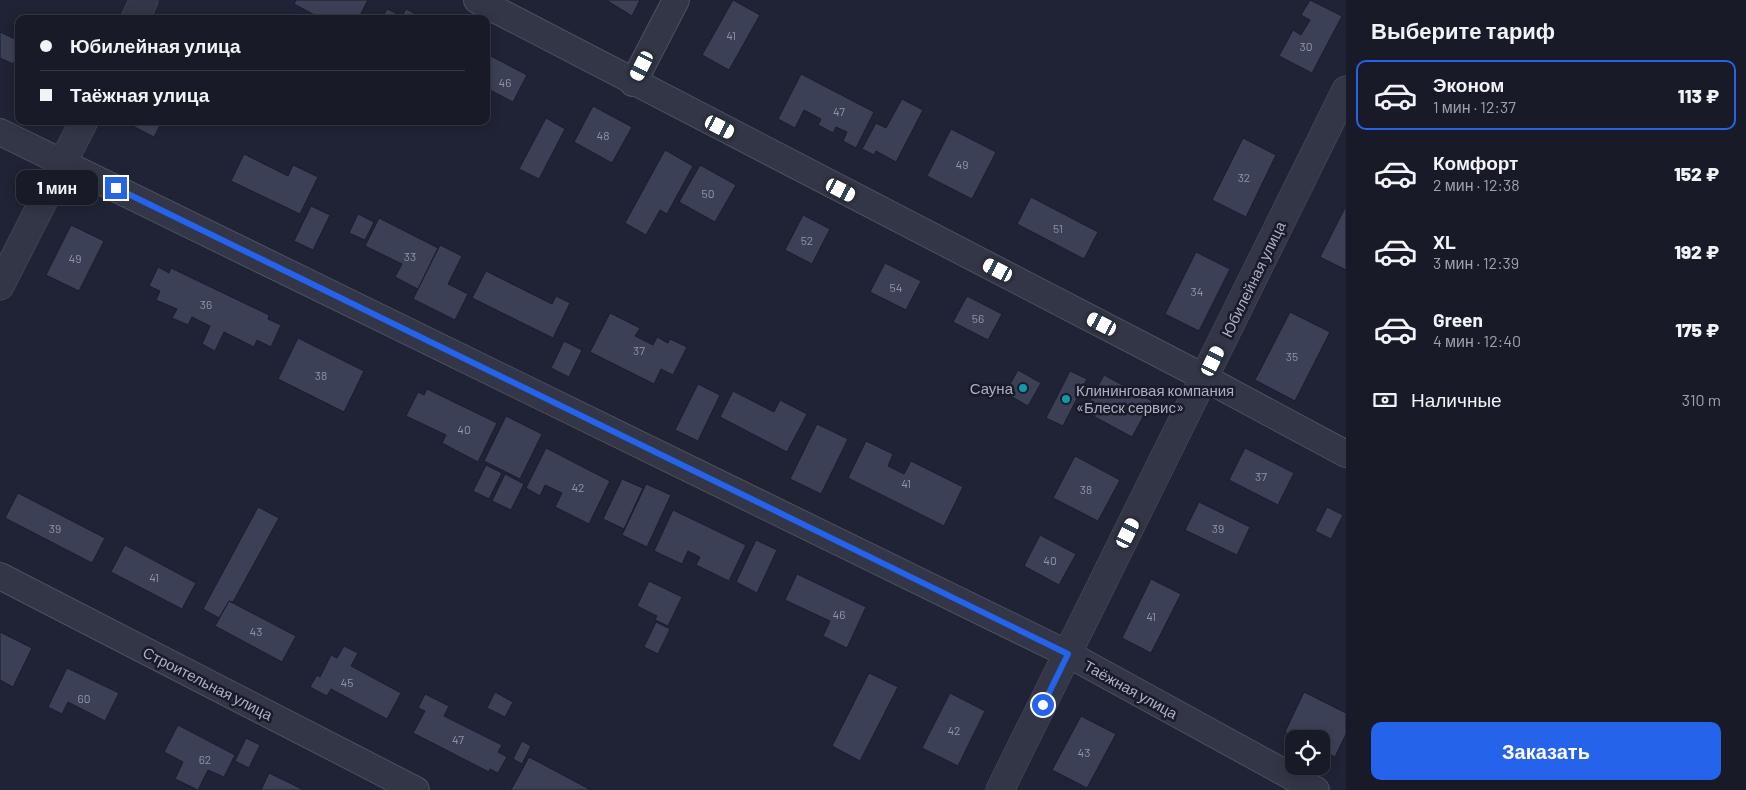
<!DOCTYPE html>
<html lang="ru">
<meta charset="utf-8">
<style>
:root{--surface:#181a28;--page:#212330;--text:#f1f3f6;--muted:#9fa1a8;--line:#363845;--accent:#2563eb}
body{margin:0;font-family:Barlow,sans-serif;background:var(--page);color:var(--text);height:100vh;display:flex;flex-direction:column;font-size:19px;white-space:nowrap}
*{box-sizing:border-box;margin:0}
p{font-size:16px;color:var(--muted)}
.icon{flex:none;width:28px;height:28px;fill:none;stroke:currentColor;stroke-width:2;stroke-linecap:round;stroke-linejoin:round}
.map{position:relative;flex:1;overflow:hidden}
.side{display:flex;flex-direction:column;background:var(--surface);width:400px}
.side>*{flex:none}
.guide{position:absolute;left:15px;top:15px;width:475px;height:110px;border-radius:10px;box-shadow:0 2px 12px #0003,0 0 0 1px var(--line);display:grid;align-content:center;height:110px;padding:0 25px;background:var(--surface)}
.tools{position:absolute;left:1285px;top:730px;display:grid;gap:10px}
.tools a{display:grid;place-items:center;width:45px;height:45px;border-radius:10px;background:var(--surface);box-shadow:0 2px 12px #0003,0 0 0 1px var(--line);font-size:25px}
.end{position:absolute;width:22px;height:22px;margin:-11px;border:6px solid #2563eb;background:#fff;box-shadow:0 0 0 2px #fff}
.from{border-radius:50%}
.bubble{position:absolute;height:35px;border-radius:10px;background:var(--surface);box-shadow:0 2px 12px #0003,0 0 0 1px var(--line);font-size:16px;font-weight:800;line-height:35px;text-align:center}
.car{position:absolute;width:15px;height:30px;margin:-15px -8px;border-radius:6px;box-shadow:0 0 4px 1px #0007;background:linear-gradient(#fff 24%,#345 0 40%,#fff 0 76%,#345 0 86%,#fff 0)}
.guide b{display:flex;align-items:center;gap:18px;height:48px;font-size:19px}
.guide b+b{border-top:1px solid var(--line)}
.guide i{width:12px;height:12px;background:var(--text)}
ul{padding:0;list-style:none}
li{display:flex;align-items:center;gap:15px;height:70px;margin:0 10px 8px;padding:0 15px;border:2px solid transparent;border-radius:10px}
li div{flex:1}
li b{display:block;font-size:19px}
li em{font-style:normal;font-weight:800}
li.selected{border-color:var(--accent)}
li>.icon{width:45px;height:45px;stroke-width:1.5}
h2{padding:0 25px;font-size:22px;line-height:60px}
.pay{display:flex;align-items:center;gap:12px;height:55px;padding:0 25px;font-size:19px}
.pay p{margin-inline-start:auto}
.button{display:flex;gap:10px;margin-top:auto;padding:10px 25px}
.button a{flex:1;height:58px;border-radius:10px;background:var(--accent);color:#fff;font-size:20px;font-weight:800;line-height:58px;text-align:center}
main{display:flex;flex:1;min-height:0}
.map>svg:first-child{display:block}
.building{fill:#3c4056;stroke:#1b1d2c}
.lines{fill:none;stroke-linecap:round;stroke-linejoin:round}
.minor-casing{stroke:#4d5061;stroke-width:28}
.tertiary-casing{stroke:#4d5061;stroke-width:29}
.minor{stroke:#333646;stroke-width:26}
.tertiary{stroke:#333646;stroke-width:28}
.route{stroke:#2563eb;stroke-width:6}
.culture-dot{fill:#0f9aa8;stroke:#191b2a;stroke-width:2}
.labels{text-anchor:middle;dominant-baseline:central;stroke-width:5;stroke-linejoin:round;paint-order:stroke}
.number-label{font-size:12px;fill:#9194a8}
.street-label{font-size:15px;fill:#adb0c3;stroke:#191b2a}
.poi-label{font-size:15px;fill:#adb0c3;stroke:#191b2a;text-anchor:end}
</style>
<main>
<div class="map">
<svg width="1346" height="790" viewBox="0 0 1346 790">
<rect width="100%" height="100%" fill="#202335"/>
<g class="building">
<polygon points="296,0 368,0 358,19 322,19 294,4"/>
<polygon points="606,0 640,0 632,16"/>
<polygon points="733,0 760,15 729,70 702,55"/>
<polygon points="1310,0 1342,16 1312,73 1279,56 1293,30 1301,35 1310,20 1301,15"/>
<polygon points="387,9 402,16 406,9 425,19 382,19"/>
<polygon points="0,32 19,41 19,52 13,64 0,58"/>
<polygon points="487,54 527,75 513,102 486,88"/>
<polygon points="801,74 874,112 856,148 843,141 847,132 836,127 833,133 818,125 821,119 804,110 795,128 778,119"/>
<polygon points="902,99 923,110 896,162 876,151 874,155 862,149 876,123 886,128"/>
<polygon points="593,106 632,127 612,163 574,142"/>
<polygon points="546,118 565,129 539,179 519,169"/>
<polygon points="128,121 162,121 154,137 127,123"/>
<polygon points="951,129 996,152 972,199 927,176"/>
<polygon points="1243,138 1276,155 1246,217 1212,200"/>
<polygon points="665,150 693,166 667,214 660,210 646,235 625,223"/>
<polygon points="244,154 288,176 293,165 318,177 300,214 231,181"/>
<polygon points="700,165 736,185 715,222 679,202"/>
<polygon points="1031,197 1098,232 1084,259 1017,224"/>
<polygon points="311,206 330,215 313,250 294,241"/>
<polygon points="1346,206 1346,270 1320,257"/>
<polygon points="358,214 374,222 365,240 349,233"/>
<polygon points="803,215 830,229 812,264 785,250"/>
<polygon points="379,218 438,248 418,289 395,277 402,264 365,246"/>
<polygon points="71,225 104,241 79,291 46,275"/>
<polygon points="440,245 462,256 448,284 468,294 455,320 413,299"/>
<polygon points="1196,252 1230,269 1199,331 1165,314"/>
<polygon points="885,263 921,281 906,310 870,292"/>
<polygon points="158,267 169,273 171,268 269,315 268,319 281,325 271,347 257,340 254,347 224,332 215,351 202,344 210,326 192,317 188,325 172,318 177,309 156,300 160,291 149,286"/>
<polygon points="486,271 552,304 556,296 570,303 553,338 472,298"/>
<polygon points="967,296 1002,314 988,340 953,322"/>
<polygon points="1290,312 1330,332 1295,401 1255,380"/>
<polygon points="610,313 640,328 635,336 653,345 657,337 668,343 670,339 687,347 673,375 661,369 654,384 590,352"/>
<polygon points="298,338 364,371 344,412 278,379"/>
<polygon points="564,341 582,350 569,377 551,368"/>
<polygon points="1018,370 1041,383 1028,406 1005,393"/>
<polygon points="1070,371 1087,379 1063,426 1046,418"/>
<polygon points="1104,375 1152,401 1132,437 1084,411"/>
<polygon points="698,384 720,395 698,441 675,430"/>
<polygon points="427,389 497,423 478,462 442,443 446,435 406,416 418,392 424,395"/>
<polygon points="733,391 774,412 780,400 807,414 787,452 720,417"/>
<polygon points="506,416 542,434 520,479 484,461"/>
<polygon points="817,424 848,439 821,494 790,479"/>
<polygon points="866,441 893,454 888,466 904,474 911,461 963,487 944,526 848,478"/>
<polygon points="546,448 610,481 589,524 555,507 562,493 545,485 540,496 526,488"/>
<polygon points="1245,448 1294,473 1278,505 1229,480"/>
<polygon points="1075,456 1120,480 1098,521 1053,498"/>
<polygon points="486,465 502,473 489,499 473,491"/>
<polygon points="505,474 524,484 511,510 492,501"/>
<polygon points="622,479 643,488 624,529 603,519"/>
<polygon points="646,484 671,495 647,547 622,535"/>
<polygon points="18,493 105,538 92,563 5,518"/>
<polygon points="1199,502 1250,527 1237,555 1185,530"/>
<polygon points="258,507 279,518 233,602 229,601 219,618 203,609"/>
<polygon points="1327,507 1343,515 1331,539 1315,531"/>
<polygon points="673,510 746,545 729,581 696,565 700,557 688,551 682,564 654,551"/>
<polygon points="1040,535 1076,554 1059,585 1024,566"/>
<polygon points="756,540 777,550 757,593 736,582"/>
<polygon points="125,545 196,583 182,609 111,572"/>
<polygon points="797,574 866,607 847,648 823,636 830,621 785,600"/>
<polygon points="1151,579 1181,594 1151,653 1122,638"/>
<polygon points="649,581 682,597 668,626 655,620 657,616 637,606"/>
<polygon points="229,601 296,636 282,662 215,626"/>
<polygon points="656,622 670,629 658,654 644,647"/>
<polygon points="0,632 32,648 13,687 0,680"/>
<polygon points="344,646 358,653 351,666 401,693 387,719 331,689 327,696 310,687 317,675 320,677 331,655 337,658"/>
<polygon points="67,668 119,693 105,721 68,702 62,714 48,707"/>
<polygon points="869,673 898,687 860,761 832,746"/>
<polygon points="495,692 513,702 505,717 487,708"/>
<polygon points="1304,692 1346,713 1346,734 1335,757 1321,750 1321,739 1298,739 1285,732"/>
<polygon points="950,693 985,711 958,766 922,748"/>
<polygon points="425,694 449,706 444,716 502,745 498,752 507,757 498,773 490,769 489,772 413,733 425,711 418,708"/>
<polygon points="1081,716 1116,734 1087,788 1052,770"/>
<polygon points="178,725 235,755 224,777 208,770 198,790 175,779 183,762 164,752"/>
<polygon points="246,738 260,745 249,768 235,761"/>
<polygon points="522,741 531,746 522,764 513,759"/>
<polygon points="529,757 591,790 511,790"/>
<polygon points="269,773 304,790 261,790"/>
</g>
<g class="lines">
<g class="minor-casing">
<g id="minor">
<polyline points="477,0 1188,369 1346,454"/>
<polyline points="633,83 676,0"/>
<polyline points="0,132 1068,654 1316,790"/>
<polyline points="0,576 416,790"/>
</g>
</g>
<g class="tertiary-casing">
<g id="tertiary">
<polyline points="135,19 144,0"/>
<polyline points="0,286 84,121"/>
<polyline points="1000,790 1346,90"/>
</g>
</g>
<use href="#minor" class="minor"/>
<use href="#tertiary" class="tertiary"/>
</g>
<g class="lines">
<polyline class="route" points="116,188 1068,654 1043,705"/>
</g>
<g class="culture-dot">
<circle cx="1023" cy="388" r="5"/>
<circle cx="1066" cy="399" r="5"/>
</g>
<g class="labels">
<g class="number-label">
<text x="731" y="35">41</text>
<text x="1306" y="46">30</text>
<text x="505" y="82">46</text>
<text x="839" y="111">47</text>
<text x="603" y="135">48</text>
<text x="962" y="164">49</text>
<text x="1244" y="177">32</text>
<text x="708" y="193">50</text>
<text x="1058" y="228">51</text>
<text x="807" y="240">52</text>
<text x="410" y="256">33</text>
<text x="75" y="258">49</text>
<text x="896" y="287">54</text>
<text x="1197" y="291">34</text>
<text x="206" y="304">36</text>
<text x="978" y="318">56</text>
<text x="639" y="350">37</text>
<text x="1292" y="356">35</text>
<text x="321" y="375">38</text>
<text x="464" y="429">40</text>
<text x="1261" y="476">37</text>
<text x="906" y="483">41</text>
<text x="578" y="487">42</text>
<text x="1086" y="489">38</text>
<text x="55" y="528">39</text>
<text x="1218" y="528">39</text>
<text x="1050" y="560">40</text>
<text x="154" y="577">41</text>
<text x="839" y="614">46</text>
<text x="1151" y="616">41</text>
<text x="256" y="631">43</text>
<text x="347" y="682">45</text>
<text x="84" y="698">60</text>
<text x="954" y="730">42</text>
<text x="458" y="739">47</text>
<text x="1084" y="752">43</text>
<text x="205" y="759">62</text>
</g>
<g class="street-label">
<text transform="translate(1253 279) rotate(-64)">Юбилейная улица</text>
<text transform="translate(208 683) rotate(27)">Строительная улица</text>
<text transform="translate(1131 689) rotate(29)">Таёжная улица</text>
</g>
<g class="poi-label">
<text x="1013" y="388">Сауна</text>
<text x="1076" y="390" text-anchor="start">Клининговая компания<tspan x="1076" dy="17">«Блеск сервис»</tspan></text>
</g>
</g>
</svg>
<div class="tools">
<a><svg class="icon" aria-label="locate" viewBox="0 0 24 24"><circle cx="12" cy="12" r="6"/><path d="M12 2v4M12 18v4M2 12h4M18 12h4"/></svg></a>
</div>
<i class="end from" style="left:1043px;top:705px"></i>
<i class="end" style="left:116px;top:188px"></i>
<div class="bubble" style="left:16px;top:170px;width:82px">1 мин</div>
<i class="car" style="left:642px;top:66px;rotate:207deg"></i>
<i class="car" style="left:720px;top:127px;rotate:117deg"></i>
<i class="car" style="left:841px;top:190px;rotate:117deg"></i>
<i class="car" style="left:998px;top:270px;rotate:297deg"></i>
<i class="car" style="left:1102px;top:324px;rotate:297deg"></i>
<i class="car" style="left:1213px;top:361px;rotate:26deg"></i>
<i class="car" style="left:1128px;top:533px;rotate:26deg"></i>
<div class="guide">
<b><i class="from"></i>Юбилейная улица</b>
<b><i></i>Таёжная улица</b>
</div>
</div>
<section class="side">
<h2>Выберите тариф</h2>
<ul>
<li class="selected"><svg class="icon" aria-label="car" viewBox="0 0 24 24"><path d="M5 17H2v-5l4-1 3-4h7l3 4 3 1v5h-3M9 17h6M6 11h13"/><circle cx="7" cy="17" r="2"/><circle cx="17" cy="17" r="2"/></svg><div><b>Эконом</b><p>1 мин · 12:37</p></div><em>113 ₽</em></li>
<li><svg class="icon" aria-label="car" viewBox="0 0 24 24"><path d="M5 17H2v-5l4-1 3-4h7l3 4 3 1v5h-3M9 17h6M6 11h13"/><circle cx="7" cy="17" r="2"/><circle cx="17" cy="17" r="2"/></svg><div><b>Комфорт</b><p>2 мин · 12:38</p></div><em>152 ₽</em></li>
<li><svg class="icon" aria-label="car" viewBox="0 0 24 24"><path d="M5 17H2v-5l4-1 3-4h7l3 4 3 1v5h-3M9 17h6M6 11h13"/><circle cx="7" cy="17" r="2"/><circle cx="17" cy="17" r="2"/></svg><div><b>XL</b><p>3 мин · 12:39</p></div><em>192 ₽</em></li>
<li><svg class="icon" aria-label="car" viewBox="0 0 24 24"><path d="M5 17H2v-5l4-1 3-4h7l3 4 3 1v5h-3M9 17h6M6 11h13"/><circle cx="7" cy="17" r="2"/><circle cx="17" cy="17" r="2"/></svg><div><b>Green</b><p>4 мин · 12:40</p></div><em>175 ₽</em></li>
</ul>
<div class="pay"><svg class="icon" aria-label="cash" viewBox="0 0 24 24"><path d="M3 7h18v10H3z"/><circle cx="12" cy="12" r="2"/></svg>Наличные<p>310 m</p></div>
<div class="button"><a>Заказать</a></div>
</section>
</main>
